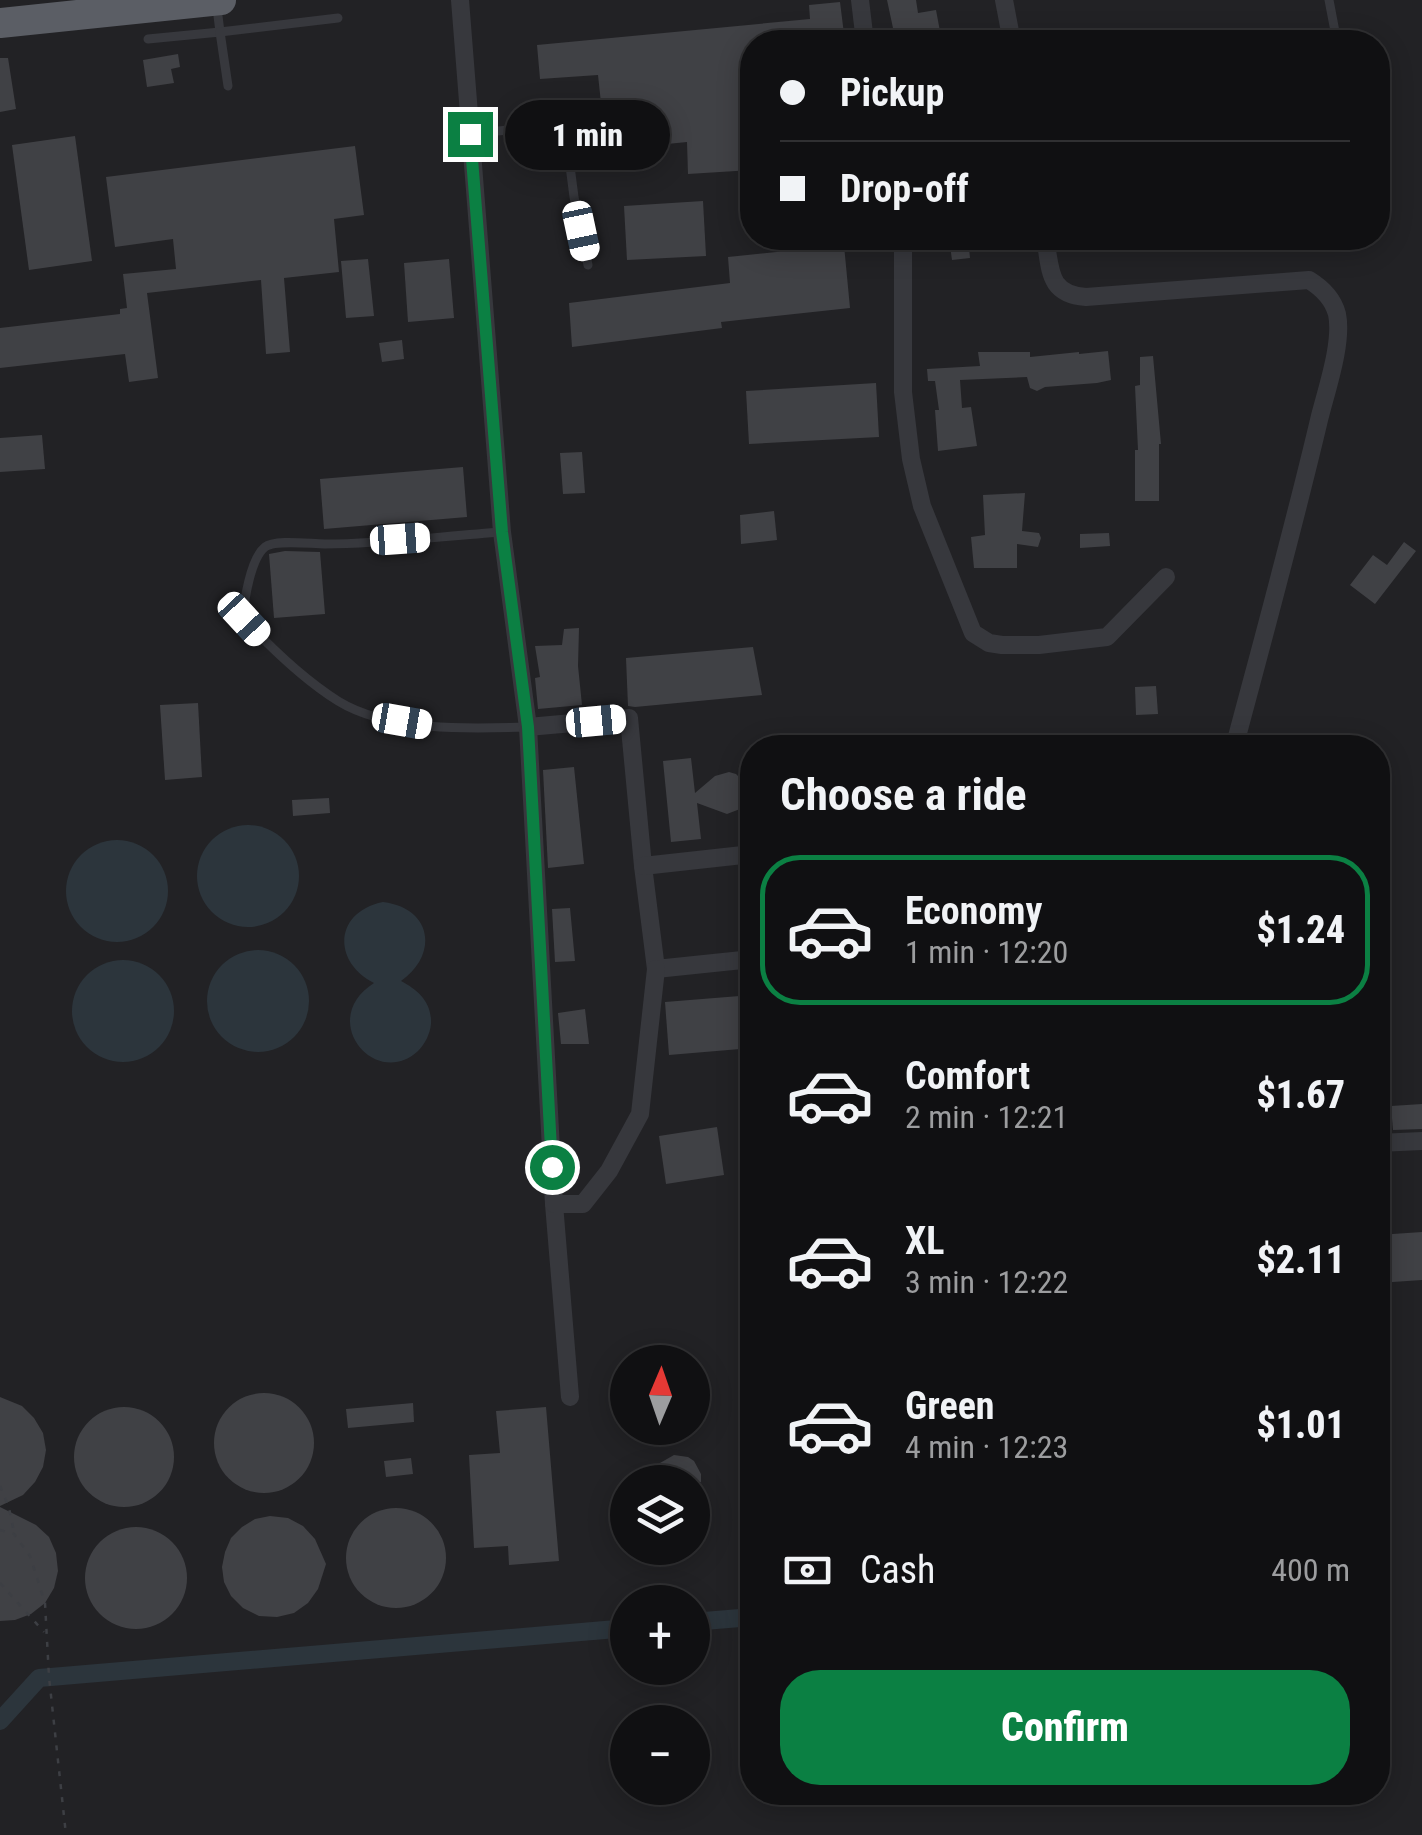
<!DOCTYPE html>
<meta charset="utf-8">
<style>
:root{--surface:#101012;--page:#1e1e20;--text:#f1f3f6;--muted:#9c9d9f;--line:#303032;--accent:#0b8043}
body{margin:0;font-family:"Roboto Condensed",sans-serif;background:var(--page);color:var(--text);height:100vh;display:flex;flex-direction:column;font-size:38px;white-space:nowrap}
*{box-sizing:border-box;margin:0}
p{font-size:32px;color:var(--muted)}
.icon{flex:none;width:55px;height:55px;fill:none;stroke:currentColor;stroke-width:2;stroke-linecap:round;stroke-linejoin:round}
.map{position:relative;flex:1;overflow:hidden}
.drawer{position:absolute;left:740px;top:735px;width:650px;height:1070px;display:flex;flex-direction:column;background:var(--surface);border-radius:40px;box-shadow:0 5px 25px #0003,0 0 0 2px var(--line)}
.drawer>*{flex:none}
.hud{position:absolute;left:740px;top:30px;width:650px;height:220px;border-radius:40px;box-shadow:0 5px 25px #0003,0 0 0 2px var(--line);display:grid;align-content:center;height:220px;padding:0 40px;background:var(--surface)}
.needle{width:65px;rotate:2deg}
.controls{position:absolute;left:610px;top:1345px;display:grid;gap:20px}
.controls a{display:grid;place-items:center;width:100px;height:100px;border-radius:50%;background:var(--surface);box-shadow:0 5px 25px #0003,0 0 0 2px var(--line);font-size:50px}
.end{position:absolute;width:45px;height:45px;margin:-22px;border:12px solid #0b8043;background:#fff;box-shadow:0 0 0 5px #fff}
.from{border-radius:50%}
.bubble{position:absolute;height:70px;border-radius:35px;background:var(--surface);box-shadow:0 5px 25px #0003,0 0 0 2px var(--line);font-size:32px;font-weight:800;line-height:70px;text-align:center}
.car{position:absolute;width:30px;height:60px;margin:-30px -15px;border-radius:12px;box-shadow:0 0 8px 2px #0007;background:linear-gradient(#fff 24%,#345 0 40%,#fff 0 76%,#345 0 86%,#fff 0)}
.hud b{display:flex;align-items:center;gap:35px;height:95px;font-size:38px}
.hud b+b{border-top:2px solid var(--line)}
.hud i{width:25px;height:25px;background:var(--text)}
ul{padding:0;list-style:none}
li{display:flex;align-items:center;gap:30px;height:150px;margin:0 20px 15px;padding:0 20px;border:5px solid transparent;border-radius:40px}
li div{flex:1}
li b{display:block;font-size:38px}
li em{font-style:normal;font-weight:800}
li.current{border-color:var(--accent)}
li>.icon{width:90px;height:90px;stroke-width:1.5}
h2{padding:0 40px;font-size:45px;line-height:120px}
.pay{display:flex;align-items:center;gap:25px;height:110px;padding:0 40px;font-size:38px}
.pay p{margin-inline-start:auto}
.cta{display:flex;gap:20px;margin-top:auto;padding:20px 40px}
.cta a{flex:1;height:115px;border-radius:40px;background:var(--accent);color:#fff;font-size:40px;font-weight:800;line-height:115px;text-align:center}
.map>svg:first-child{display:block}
.built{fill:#222225;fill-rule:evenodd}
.water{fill:#2c353c}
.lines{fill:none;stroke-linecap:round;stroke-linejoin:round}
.canal{stroke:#2c353c;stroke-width:18}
.building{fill:#404145}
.path{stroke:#3d3f44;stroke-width:2.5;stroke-dasharray:5 8;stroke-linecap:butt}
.service{stroke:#37383d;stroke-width:9}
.minor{stroke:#37383d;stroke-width:18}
.trunk{stroke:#5b5e65;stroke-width:30}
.route{stroke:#0b8043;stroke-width:12}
</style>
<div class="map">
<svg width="1422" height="1835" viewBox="0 0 1422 1835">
<rect width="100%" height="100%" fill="#161618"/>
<path class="built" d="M0,0H1422V1835H0ZM752,42H1378V238H752ZM752,748H1378V1792H752ZM628,1362H692V1428H628ZM628,1482H692V1548H628ZM628,1602H692V1668H628ZM628,1722H692V1788H628Z"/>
<g class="water">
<circle cx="248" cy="876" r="51"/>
<circle cx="117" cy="891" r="51"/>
<path d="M383,902C432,908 439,954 401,981C418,990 432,1002 431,1024C430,1034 425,1044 418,1051C376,1090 316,1020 374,983C332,962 334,912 383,902Z"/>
<circle cx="258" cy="1001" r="51"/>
<circle cx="123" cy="1011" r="51"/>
</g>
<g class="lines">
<g class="canal">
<polyline points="692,1622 752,1617"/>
<polyline points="0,1721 39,1678 628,1628"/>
</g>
</g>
<g class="building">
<polygon points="887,0 916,0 918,13 936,10 942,42 896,42"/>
<polygon points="840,2 845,42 752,42 752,170 688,174 687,142 627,148 629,167 612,169 610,149 606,150 598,75 540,79 537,45 810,19 809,5"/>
<polygon points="178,54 180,67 171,69 174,83 147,87 143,60"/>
<polygon points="0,58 8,58 16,109 0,112"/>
<polygon points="75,136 92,261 29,270 12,145"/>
<polygon points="355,146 364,215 334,219 339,272 284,278 290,352 266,354 261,280 147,293 158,378 129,382 125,354 0,368 0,328 120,314 120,309 127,308 123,274 176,269 173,239 115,247 106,177"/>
<polygon points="703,201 706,256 627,260 624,206"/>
<polygon points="949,238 968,238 970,258 952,260"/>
<polygon points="844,245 850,308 721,322 722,328 572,347 569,303 730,283 728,257"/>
<polygon points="368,259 374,316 346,318 341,261"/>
<polygon points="449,259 454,318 408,322 404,263"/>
<polygon points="402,340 404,359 382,362 379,343"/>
<polygon points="1108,351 1111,380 1097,383 1045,387 1037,391 1030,388 1027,377 960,380 962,408 971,407 977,446 938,451 935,410 939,410 935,381 928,381 927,369 980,366 978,352 1030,352 1030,357 1079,352 1079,354"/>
<polygon points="1153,356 1161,444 1159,444 1159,501 1135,501 1135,450 1138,450 1135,386 1140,385 1140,357"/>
<polygon points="876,383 879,437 749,444 746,391"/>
<polygon points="42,435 45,469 0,472 0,438"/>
<polygon points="582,452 585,493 563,494 560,453"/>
<polygon points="463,467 467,517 324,529 320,479"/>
<polygon points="1025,493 1022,531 1039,533 1041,538 1038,547 1017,544 1017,568 974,568 971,537 985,535 983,495"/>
<polygon points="774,511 777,540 741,544 740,515"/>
<polygon points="1109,533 1110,546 1080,548 1080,534"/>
<polygon points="1404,542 1416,551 1375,604 1350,585 1373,555 1387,565"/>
<polygon points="285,551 320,552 325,614 274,618 269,554"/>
<polygon points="579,628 578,666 582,705 538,709 535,678 540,677 535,646 562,645 564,629"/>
<polygon points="753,647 762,695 635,707 628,706 626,658"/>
<polygon points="1156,686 1158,714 1136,715 1135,687"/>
<polygon points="198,703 202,777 165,780 160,705"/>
<polygon points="691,758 695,793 715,776 729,772 736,774 746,784 747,798 740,809 727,814 697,803 701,839 671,842 663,761"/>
<polygon points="574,767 584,864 548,868 543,770"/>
<polygon points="329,798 330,813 293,816 292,800"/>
<polygon points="570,908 575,961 555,962 552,909"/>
<polygon points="752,995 752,1048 669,1055 665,1002"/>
<polygon points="585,1009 589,1044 561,1044 558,1013"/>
<polygon points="1422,1104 1422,1129 1393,1130 1391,1106"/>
<polygon points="717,1127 724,1175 666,1184 659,1136"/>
<polygon points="1422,1232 1422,1280 1378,1283 1378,1235"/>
<circle cx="264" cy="1443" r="50"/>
<polygon points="0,1397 22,1406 34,1418 43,1433 46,1450 43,1467 35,1482 23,1495 0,1506"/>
<polygon points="413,1403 414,1422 348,1428 346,1409"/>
<polygon points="546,1407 559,1561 509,1565 508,1546 474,1548 469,1455 500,1453 496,1411"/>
<circle cx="124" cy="1457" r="50"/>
<polygon points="674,1455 688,1457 694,1461 701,1474 701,1482 654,1482 660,1463"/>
<polygon points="411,1458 413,1474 386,1477 384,1461"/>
<polygon points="0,1507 36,1525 49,1537 56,1553 58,1571 54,1588 45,1603 31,1614 15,1620 0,1621"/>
<circle cx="396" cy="1558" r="50"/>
<polygon points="270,1516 288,1518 303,1526 315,1539 326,1564 318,1589 308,1603 294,1613 277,1617 259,1616 243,1608 231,1596 224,1582 222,1567 225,1552 231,1538 242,1527 255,1519"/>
<circle cx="136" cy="1578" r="51"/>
</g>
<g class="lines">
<g class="path">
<polyline points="0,1486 9,1508 14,1532"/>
<polyline points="0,1530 14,1534 30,1556 45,1603 49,1677 66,1835"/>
<polyline points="0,1583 44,1632"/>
</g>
<g class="service">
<polyline points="1329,0 1337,42"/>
<polyline points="148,39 220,32 217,8"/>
<polyline points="228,86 220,32 338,18"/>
<polyline points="470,134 526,128 567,143 574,197 588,265"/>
<path d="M502,532C443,536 383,544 325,544C310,544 275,539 265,547C251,558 243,602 244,619C272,649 303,679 338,701C388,732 471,729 528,727"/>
</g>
<g class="minor">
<polyline points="460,0 502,532 528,727 554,1204 570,1397"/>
<polyline points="860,0 865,42"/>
<polyline points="1004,0 1012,42"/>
<polyline points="903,238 903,392 911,459 922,506 973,633 989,643 1002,645 1039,645 1107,637 1166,577"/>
<path d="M1045,238C1051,269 1047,294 1086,297L1309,280C1322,288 1333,299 1337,314C1343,343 1326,391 1319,420C1293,530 1263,639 1234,748"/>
<polyline points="528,727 629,718 643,866 656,969 752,959"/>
<polyline points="643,866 752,854"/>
<polyline points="1378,1143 1422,1141"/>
<polyline points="554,1204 583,1204 609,1171 640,1114 656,969"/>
</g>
<polyline class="trunk" points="0,23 221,0"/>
</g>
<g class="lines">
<polyline class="route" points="470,134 502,532 528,727 552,1167"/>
</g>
</svg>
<div class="controls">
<a><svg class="needle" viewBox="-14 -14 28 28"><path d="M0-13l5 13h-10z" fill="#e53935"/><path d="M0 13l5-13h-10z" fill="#9c9d9f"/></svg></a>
<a><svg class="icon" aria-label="layers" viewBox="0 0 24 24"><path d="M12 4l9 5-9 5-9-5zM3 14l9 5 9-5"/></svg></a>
<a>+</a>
<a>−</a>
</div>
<i class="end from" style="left:552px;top:1167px"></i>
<i class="end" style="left:470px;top:134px"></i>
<div class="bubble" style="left:505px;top:100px;width:165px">1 min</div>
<i class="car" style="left:581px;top:231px;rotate:168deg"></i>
<i class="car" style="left:400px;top:539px;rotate:86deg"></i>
<i class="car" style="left:244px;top:619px;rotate:137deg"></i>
<i class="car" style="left:402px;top:721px;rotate:100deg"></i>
<i class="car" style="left:596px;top:721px;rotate:85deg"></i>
<div class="hud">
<b><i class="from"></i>Pickup</b>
<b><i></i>Drop-off</b>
</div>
<section class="drawer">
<h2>Choose a ride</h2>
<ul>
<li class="current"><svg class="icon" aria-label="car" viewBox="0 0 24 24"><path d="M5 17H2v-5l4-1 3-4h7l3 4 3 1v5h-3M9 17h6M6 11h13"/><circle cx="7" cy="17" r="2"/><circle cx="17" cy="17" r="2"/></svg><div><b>Economy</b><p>1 min · 12:20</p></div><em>$1.24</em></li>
<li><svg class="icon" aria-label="car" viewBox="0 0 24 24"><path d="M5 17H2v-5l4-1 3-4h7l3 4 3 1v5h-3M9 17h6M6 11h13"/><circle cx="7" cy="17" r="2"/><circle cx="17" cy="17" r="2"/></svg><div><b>Comfort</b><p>2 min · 12:21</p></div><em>$1.67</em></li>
<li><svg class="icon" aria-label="car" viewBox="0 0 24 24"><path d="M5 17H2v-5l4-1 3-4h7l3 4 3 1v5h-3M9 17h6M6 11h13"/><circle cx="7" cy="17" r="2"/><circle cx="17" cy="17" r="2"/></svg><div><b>XL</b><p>3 min · 12:22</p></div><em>$2.11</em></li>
<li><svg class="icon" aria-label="car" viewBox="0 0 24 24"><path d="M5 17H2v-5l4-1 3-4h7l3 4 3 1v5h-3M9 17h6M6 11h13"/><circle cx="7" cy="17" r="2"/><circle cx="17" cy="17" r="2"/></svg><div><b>Green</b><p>4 min · 12:23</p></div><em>$1.01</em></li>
</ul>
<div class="pay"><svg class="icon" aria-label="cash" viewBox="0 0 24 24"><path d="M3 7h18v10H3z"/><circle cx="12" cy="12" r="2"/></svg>Cash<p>400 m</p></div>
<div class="cta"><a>Confirm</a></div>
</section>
</div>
